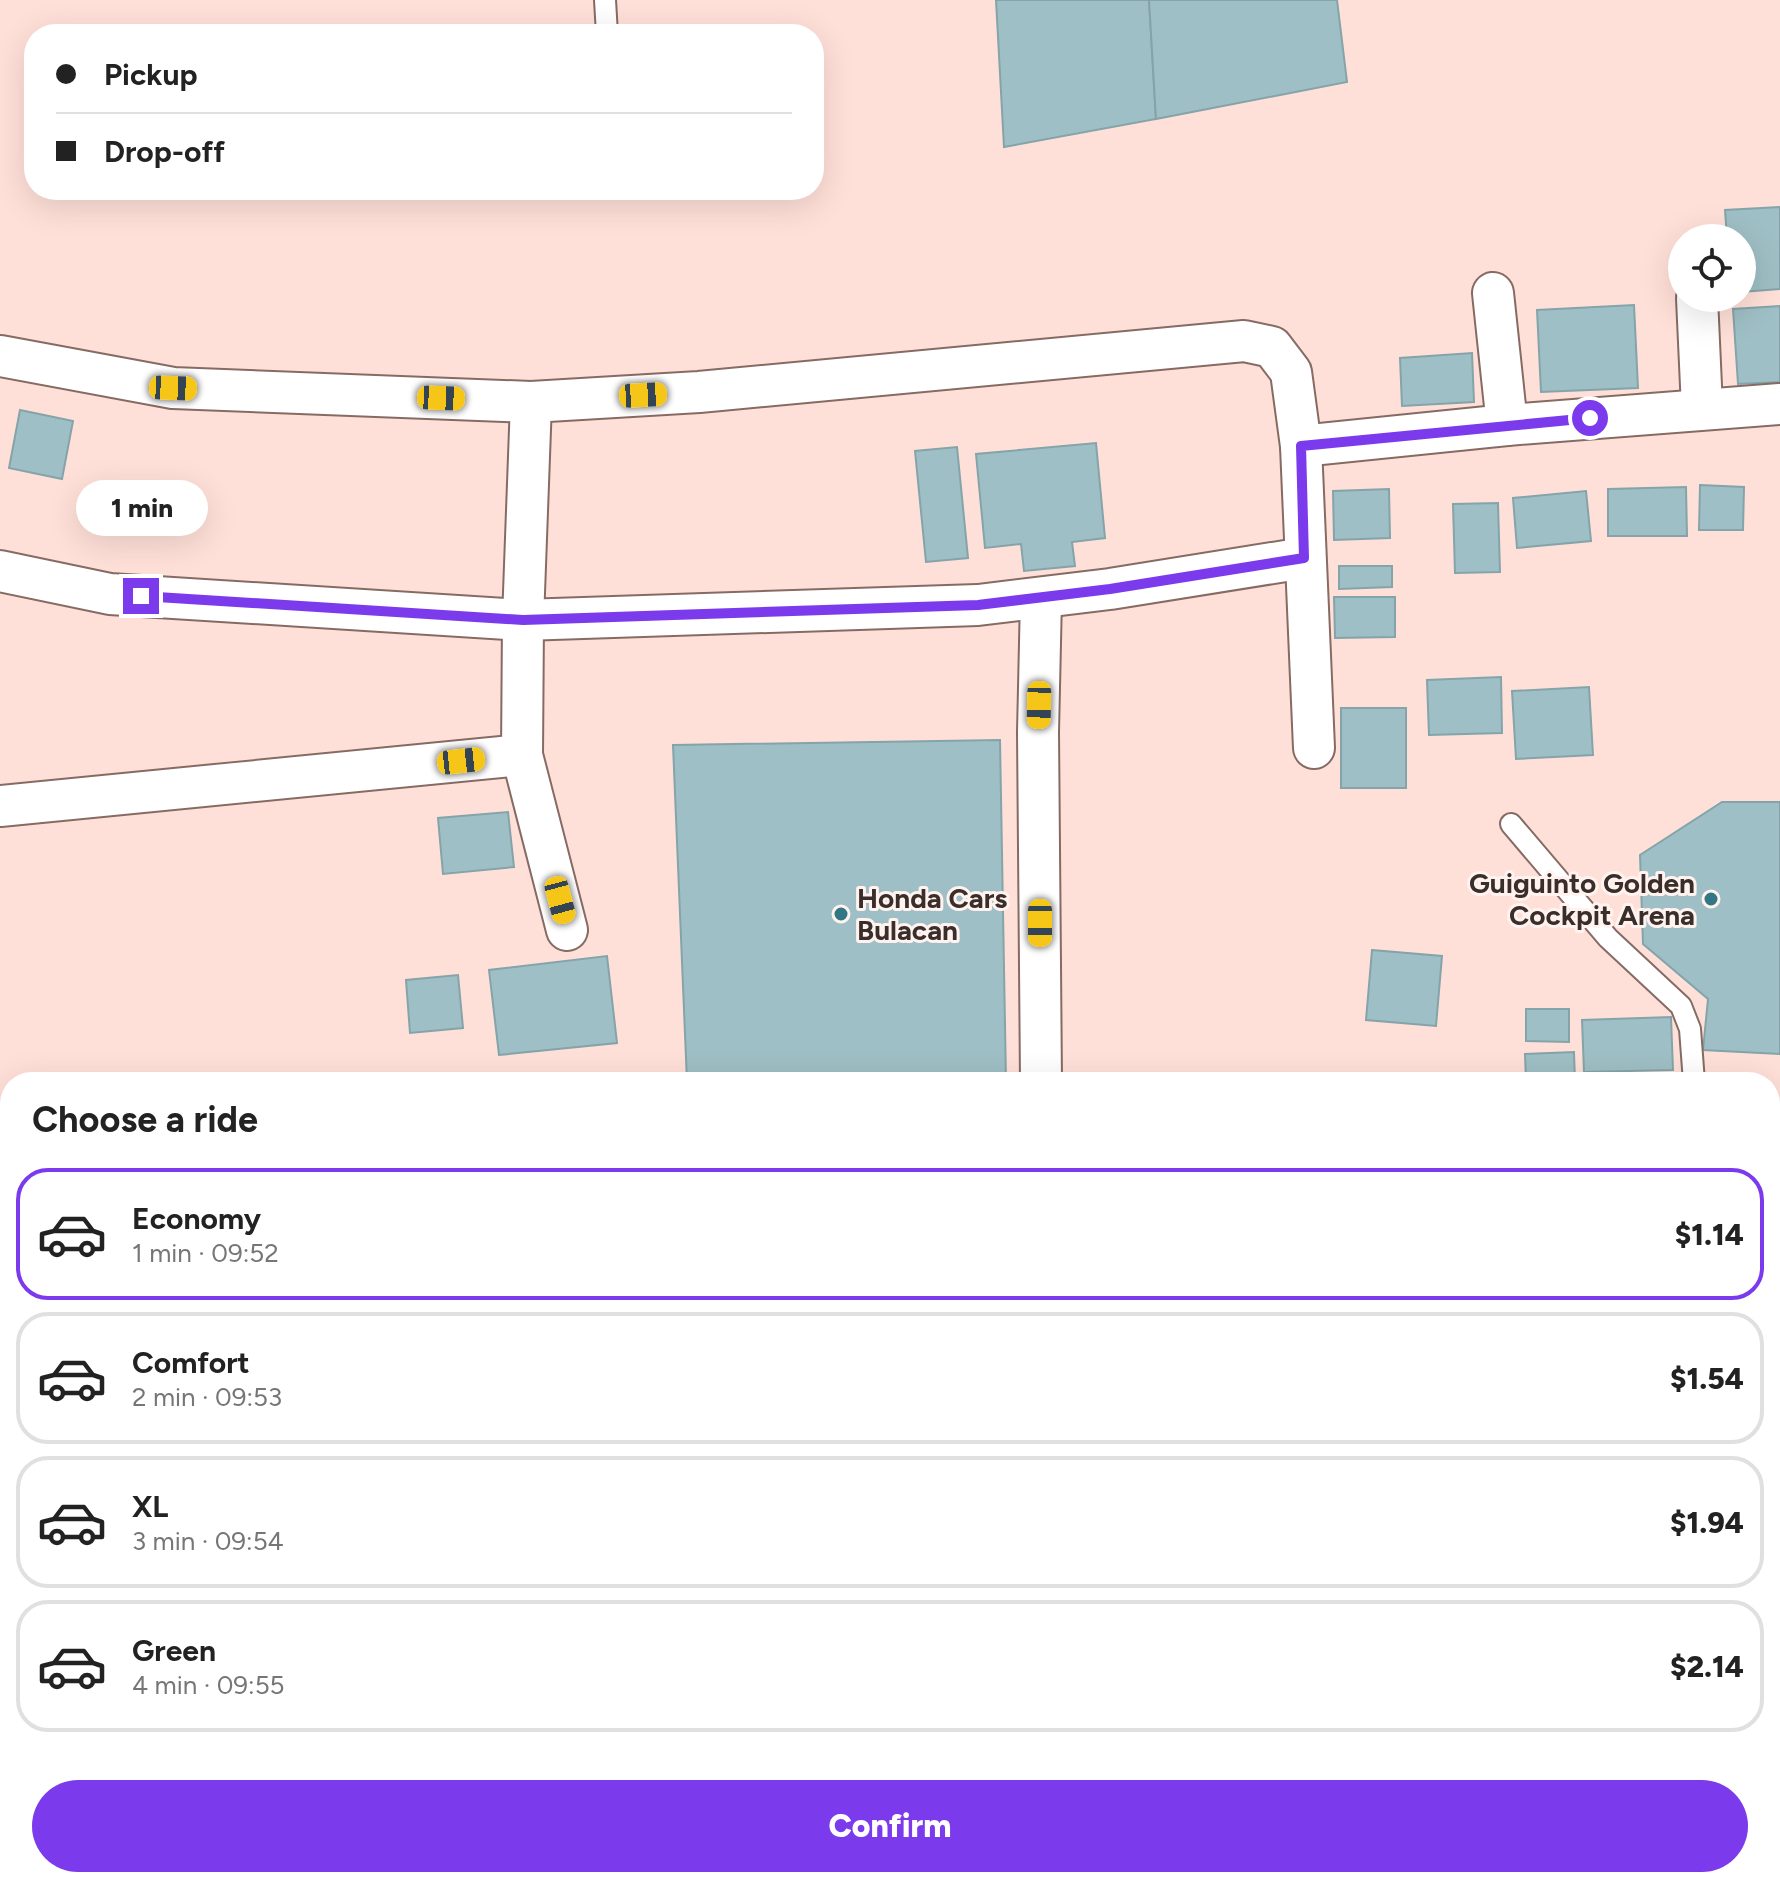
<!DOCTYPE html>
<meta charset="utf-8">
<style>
:root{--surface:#fff;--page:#f2f2f2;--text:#222;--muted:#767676;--line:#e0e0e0;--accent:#7c3aed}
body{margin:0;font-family:Figtree,sans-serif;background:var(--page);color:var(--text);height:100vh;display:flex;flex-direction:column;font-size:30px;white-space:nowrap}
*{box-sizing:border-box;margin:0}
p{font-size:26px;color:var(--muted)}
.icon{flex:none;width:44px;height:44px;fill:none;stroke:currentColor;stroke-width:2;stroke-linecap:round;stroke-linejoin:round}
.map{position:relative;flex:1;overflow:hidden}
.details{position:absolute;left:0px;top:1072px;width:1780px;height:816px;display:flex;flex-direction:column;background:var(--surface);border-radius:32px 32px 0 0;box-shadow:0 8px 32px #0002}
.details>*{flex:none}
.banner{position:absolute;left:24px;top:24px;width:800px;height:176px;border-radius:32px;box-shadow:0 8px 32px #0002;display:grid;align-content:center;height:176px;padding:0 32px;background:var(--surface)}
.buttons{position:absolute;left:1668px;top:224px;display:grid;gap:16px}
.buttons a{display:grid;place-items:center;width:88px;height:88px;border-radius:50%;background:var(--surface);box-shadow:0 8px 32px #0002;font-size:40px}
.end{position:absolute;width:36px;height:36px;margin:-18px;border:10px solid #7c3aed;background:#fff;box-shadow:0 0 0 4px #fff}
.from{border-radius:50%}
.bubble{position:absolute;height:56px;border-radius:28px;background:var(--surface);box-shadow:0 8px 32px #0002;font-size:26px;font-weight:800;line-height:56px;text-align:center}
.car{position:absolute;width:24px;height:48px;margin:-24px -12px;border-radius:10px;box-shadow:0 0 6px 2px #0007;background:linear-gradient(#f5c518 24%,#345 0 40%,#f5c518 0 76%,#345 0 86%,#f5c518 0)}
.banner b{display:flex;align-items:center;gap:28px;height:76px;font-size:30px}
.banner b+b{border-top:2px solid var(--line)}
.banner i{width:20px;height:20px;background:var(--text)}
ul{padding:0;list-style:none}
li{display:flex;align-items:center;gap:24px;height:132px;margin:0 16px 12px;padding:0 16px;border:4px solid var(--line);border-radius:32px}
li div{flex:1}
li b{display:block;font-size:30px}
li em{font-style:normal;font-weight:800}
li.active{border-color:var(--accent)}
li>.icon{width:72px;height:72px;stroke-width:1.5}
h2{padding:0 32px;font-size:36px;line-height:96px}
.action{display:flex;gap:16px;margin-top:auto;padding:16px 32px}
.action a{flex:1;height:92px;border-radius:48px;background:var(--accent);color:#fff;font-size:32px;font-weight:800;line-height:92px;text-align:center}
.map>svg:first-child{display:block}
.green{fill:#fbc2b2}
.building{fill:#9ebfc5;stroke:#84a4aa;stroke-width:2}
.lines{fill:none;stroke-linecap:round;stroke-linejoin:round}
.lane-casing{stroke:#866b64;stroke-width:24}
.street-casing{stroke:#866b64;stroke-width:44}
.highway-casing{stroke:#fff;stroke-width:48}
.lane{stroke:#fff;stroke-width:20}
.street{stroke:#fff;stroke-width:40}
.highway{stroke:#f87751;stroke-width:44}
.route{stroke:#7c3aed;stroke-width:10}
.poi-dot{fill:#327884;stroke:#fff2ef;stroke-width:3}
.labels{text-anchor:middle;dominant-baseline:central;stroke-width:6;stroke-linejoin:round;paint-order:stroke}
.poi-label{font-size:28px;font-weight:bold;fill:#392e2a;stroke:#fff2ef;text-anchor:end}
</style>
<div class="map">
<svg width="1780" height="1888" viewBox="0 0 1780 1888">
<rect width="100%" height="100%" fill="#ffe0d8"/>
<polygon class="green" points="0,1348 10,1348 10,1878 978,1878 980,1888 0,1888"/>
<g class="building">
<polygon points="996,0 1149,0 1156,119 1004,147"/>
<polygon points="1149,0 1337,0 1347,82 1156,119"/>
<polygon points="1780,207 1780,289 1742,292 1742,238 1727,238 1725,210"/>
<polygon points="1634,305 1638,388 1541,392 1537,310"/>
<polygon points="1780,306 1780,382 1738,384 1733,309"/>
<polygon points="1472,353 1474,402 1402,406 1400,358"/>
<polygon points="20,410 73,421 62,479 9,468"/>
<polygon points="1096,443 1105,538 1072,542 1075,566 1024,571 1021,544 985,548 976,454"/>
<polygon points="957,447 968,558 926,562 915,451"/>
<polygon points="1700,485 1744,487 1743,530 1699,530"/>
<polygon points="1686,487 1687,536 1608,536 1608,489"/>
<polygon points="1389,489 1390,538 1334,540 1333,491"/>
<polygon points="1586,491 1591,541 1517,548 1513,498"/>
<polygon points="1498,503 1500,572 1455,573 1453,504"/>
<polygon points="1339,566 1392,566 1392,587 1339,589"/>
<polygon points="1334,597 1395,597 1395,637 1335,638"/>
<polygon points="1501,677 1502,733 1429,735 1427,680"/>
<polygon points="1589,687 1593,755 1516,759 1512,691"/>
<rect x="1341" y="708" width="65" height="80"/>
<polygon points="1000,740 1006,1082 687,1082 673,745"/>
<polygon points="1722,802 1780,802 1780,1054 1703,1050 1708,999 1643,944 1640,855"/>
<polygon points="508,812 514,867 443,874 438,818"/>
<polygon points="1372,950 1442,956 1436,1026 1366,1020"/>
<polygon points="607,956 617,1043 499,1055 489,970"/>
<polygon points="458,975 463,1028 410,1033 406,980"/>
<polygon points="1526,1009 1569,1009 1569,1042 1526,1041"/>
<polygon points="1671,1017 1673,1070 1584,1072 1582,1020"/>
<polygon points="1574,1052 1575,1082 1526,1082 1525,1054"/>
</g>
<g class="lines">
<g class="lane-casing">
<g id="lane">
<polyline points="605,0 607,34"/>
<polyline points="1511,824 1608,938 1681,1006 1690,1029 1694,1082"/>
<polyline points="0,1633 10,1633"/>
<polyline points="0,1837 10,1836"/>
<polyline points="247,1878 247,1888"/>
<polyline points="533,1878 533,1888"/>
<polyline points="911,1878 912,1888"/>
</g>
</g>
<g class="street-casing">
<g id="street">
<polyline points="1493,293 1507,425"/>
<polyline points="1697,298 1702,408"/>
<polyline points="0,356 173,388 531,402 699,392 1244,341 1272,347 1291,372 1301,446 1314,748"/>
<polyline points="531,402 523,620 522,755 567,930"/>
<polyline points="1301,446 1507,425 1780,404"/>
<polyline points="0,571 110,594 523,620 978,605 1110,589 1304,558"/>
<polyline points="0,806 522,755"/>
<polyline points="1041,1082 1038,732 1041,598"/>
</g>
</g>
<g class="highway-casing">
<g id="highway">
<polyline points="1770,1232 1780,1232"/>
<polyline points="0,1266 10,1266"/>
<polyline points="1770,1273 1780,1273"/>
<polyline points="0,1311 10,1311"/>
</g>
</g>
<use href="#lane" class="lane"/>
<use href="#street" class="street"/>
<use href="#highway" class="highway"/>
</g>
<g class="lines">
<polyline class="route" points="141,596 523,620 978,605 1110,589 1304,558 1301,446 1590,418"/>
</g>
<g class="poi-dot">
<circle cx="1711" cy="899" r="8"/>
<circle cx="841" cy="914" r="8"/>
</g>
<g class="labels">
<g class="poi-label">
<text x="1695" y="883">Guiguinto Golden<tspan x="1695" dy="32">Cockpit Arena</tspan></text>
<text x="857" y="898" text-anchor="start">Honda Cars<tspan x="857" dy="32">Bulacan</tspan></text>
</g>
</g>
</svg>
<div class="buttons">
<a><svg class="icon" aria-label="locate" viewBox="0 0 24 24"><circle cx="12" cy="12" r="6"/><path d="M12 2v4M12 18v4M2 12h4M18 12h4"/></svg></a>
</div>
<i class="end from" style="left:1590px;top:418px"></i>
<i class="end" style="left:141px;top:596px"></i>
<div class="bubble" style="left:76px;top:480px;width:132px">1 min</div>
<i class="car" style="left:173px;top:388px;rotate:92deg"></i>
<i class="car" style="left:643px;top:395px;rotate:87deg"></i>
<i class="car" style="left:441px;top:398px;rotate:92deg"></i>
<i class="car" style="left:1039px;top:705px;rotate:181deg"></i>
<i class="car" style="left:461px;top:761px;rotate:84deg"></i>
<i class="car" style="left:560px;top:900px;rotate:165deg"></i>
<i class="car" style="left:1040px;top:923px;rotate:180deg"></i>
<div class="banner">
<b><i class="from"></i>Pickup</b>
<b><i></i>Drop-off</b>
</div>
<section class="details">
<h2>Choose a ride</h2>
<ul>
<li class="active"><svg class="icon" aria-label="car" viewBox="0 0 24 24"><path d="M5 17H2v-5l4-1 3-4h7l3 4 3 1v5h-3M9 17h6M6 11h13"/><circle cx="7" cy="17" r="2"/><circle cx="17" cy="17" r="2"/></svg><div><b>Economy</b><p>1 min · 09:52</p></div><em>$1.14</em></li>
<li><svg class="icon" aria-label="car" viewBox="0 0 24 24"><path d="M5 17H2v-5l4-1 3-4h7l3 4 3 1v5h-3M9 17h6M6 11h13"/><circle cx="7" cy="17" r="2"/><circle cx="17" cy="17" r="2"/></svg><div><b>Comfort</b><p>2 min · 09:53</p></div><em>$1.54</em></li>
<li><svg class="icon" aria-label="car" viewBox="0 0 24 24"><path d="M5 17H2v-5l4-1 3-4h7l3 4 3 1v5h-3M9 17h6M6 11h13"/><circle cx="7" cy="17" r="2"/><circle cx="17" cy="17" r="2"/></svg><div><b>XL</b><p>3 min · 09:54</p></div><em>$1.94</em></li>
<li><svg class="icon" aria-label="car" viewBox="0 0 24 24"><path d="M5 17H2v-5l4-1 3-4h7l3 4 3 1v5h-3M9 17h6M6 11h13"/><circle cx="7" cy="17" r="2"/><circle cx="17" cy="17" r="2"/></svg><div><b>Green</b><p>4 min · 09:55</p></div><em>$2.14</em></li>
</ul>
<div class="action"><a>Confirm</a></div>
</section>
</div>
